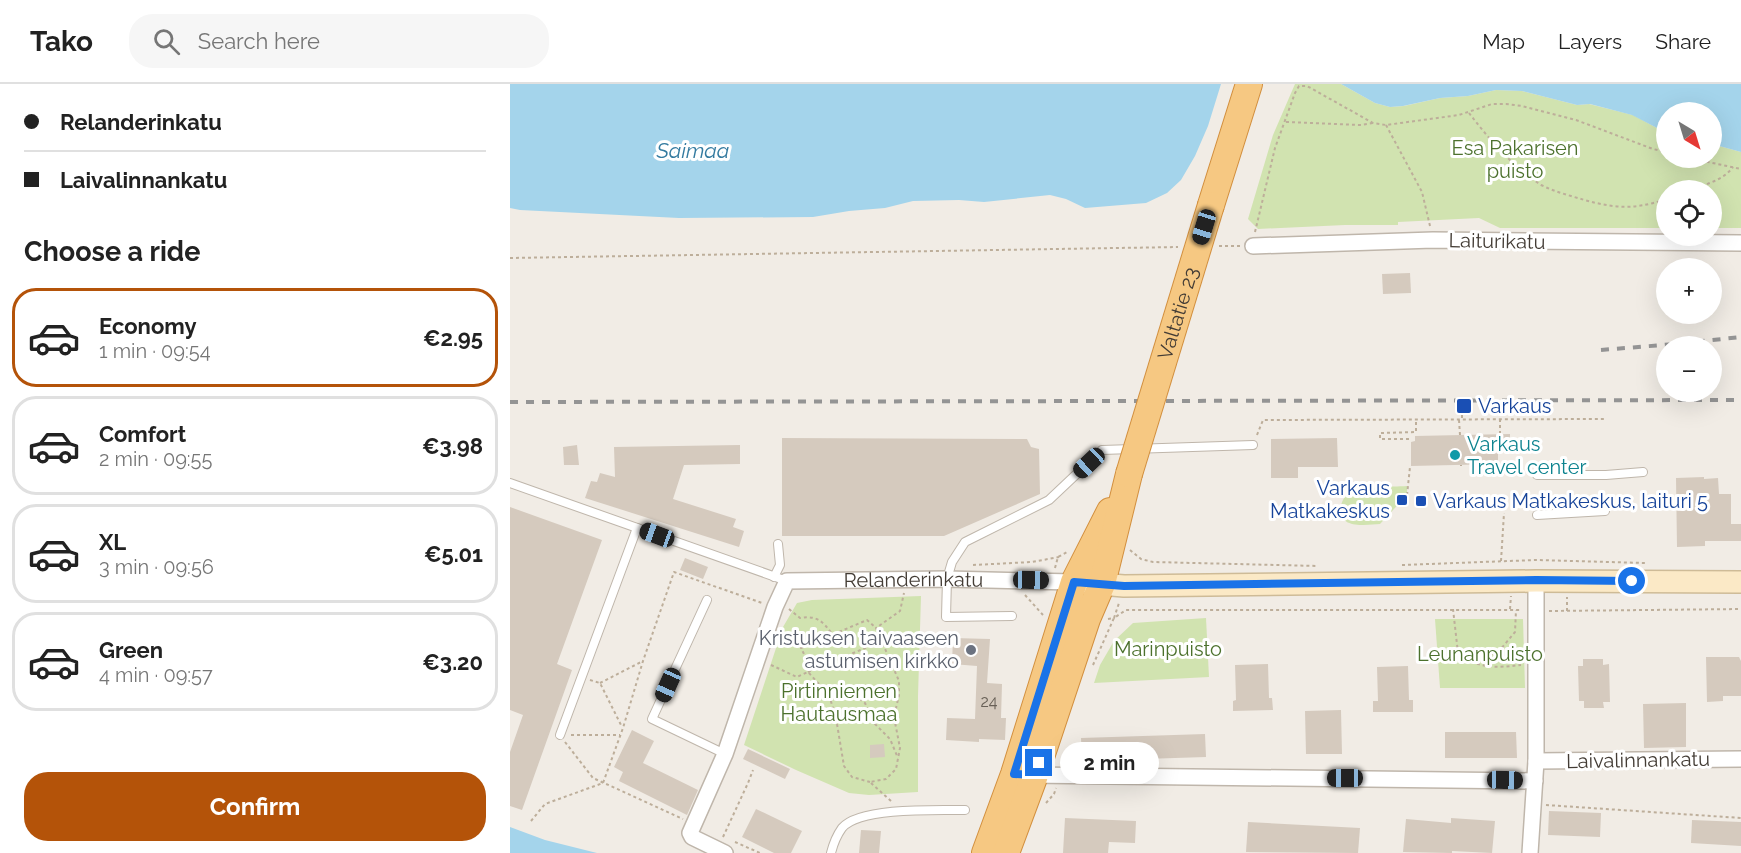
<!DOCTYPE html>
<meta charset="utf-8">
<style>
:root{--surface:#fff;--page:#f6f6f6;--text:#222;--muted:#767676;--line:#e0e0e0;--accent:#b45309}
body{margin:0;font-family:Raleway,sans-serif;background:var(--page);color:var(--text);height:100vh;display:flex;flex-direction:column;font-size:22px;white-space:nowrap}
*{box-sizing:border-box;margin:0}
p{font-size:20px;color:var(--muted)}
.icon{flex:none;width:33px;height:33px;fill:none;stroke:currentColor;stroke-width:2;stroke-linecap:round;stroke-linejoin:round}
.map{position:relative;flex:1;overflow:hidden}
.side{display:flex;flex-direction:column;background:var(--surface);width:510px}
.side>*{flex:none}
.top-card{display:grid;align-content:center;height:132px;padding:0 24px;background:var(--surface)}
.needle{width:39px;rotate:142deg}
.controls{position:absolute;left:1146px;top:18px;display:grid;gap:12px}
.controls a{display:grid;place-items:center;width:66px;height:66px;border-radius:50%;background:var(--surface);box-shadow:0 6px 24px #0002;font-size:30px}
.end{position:absolute;width:27px;height:27px;margin:-14px;border:8px solid #1a73e8;background:#fff;box-shadow:0 0 0 3px #fff}
.from{border-radius:50%}
.bubble{position:absolute;height:42px;border-radius:21px;background:var(--surface);box-shadow:0 6px 24px #0002;font-size:20px;font-weight:700;line-height:42px;text-align:center}
.car{position:absolute;width:18px;height:36px;margin:-18px -9px;border-radius:8px;box-shadow:0 0 4px 2px #0007;background:linear-gradient(#222 24%,#8ab4d8 0 40%,#222 0 76%,#8ab4d8 0 86%,#222 0)}
.top-card b{display:flex;align-items:center;gap:21px;height:57px;font-size:22px}
.top-card b+b{border-top:2px solid var(--line)}
.top-card i{width:15px;height:15px;background:var(--text)}
ul{padding:0;list-style:none}
li{display:flex;align-items:center;gap:18px;height:99px;margin:0 12px 9px;padding:0 12px;border:3px solid var(--line);border-radius:24px}
li div{flex:1}
li b{display:block;font-size:22px}
li em{font-style:normal;font-weight:700}
li.active{border-color:var(--accent)}
li>.icon{width:54px;height:54px;stroke-width:1.5}
h2{padding:0 24px;font-size:27px;line-height:72px}
.cta{display:flex;gap:12px;margin-top:auto;padding:12px 24px}
.cta a{flex:1;height:69px;border-radius:24px;background:var(--accent);color:#fff;font-size:24px;font-weight:700;line-height:69px;text-align:center}
header{display:flex;align-items:center;gap:36px;box-sizing:border-box;height:84px;padding:0 30px;background:var(--surface);border-bottom:2px solid var(--line)}
header strong{font-size:28px}
nav{display:flex;gap:33px;margin-inline-start:auto;font-size:21px}
.search{width:420px;height:54px;background:var(--page);display:flex;align-items:center;gap:15px;box-sizing:border-box;padding:0 21px;border-radius:24px;color:var(--muted);font-size:22px}
main{display:flex;flex:1;min-height:0}
.map>svg:first-child{display:block}
.green{fill:#d1e3b0}
.water{fill:#a4d4eb}
.building{fill:#d5cabe}
.lines{fill:none;stroke-linecap:round;stroke-linejoin:round}
.service-casing{stroke:#bfb6ab;stroke-width:10}
.minor-casing{stroke:#bfb6ab;stroke-width:18}
.secondary-casing{stroke:#cebb97;stroke-width:24}
.trunk-casing{stroke:#d28f3e;stroke-width:28}
.path{stroke:#bdae9a;stroke-width:2;stroke-dasharray:3 3;stroke-linecap:butt}
.service{stroke:#fff;stroke-width:8}
.minor{stroke:#fff;stroke-width:15}
.secondary{stroke:#fbe9c6;stroke-width:21}
.trunk{stroke:#f6c882;stroke-width:26}
.rail{stroke:#949494;stroke-width:4;stroke-dasharray:8 8;stroke-linecap:butt}
.trunk-bridge-casing{stroke:#d28f3e;stroke-width:28;stroke-linecap:butt}
.trunk-bridge{stroke:#f6c882;stroke-width:26}
.route{stroke:#1a73e8;stroke-width:8}
.transit-dot{fill:#1a4fb4;stroke:#fff;stroke-width:2}
.culture-dot{fill:#0f9aa8;stroke:#fff;stroke-width:2}
.worship-dot{fill:#6b7280;stroke:#fff;stroke-width:2}
.labels{text-anchor:middle;dominant-baseline:central;stroke-width:6;stroke-linejoin:round;paint-order:stroke}
.number-label{font-size:16px;fill:#686057}
.park-label{font-size:20px;fill:#4c712d;stroke:#fff}
.street-label{font-size:20px;fill:#433c35;stroke:#fff}
.transit-label{font-size:20px;fill:#164399;stroke:#fff;text-anchor:start}
.culture-label{font-size:20px;fill:#0d838f;stroke:#fff;text-anchor:start}
.worship-label{font-size:20px;fill:#5b616d;stroke:#fff;text-anchor:end}
.water-label{font-size:21px;font-style:italic;fill:#347ba0;stroke:#fff}
</style>
<header>
<strong>Tako</strong>
<div class="search"><svg class="icon" aria-label="search" viewBox="0 0 24 24"><circle cx="10" cy="10" r="6"/><path d="M15 15l6 6"/></svg>Search here</div>
<nav><a>Map</a><a>Layers</a><a>Share</a></nav>
</header>
<main>
<section class="side">
<div class="top-card">
<b><i class="from"></i>Relanderinkatu</b>
<b><i></i>Laivalinnankatu</b>
</div>
<h2>Choose a ride</h2>
<ul>
<li class="active"><svg class="icon" aria-label="car" viewBox="0 0 24 24"><path d="M5 17H2v-5l4-1 3-4h7l3 4 3 1v5h-3M9 17h6M6 11h13"/><circle cx="7" cy="17" r="2"/><circle cx="17" cy="17" r="2"/></svg><div><b>Economy</b><p>1 min · 09:54</p></div><em>€2.95</em></li>
<li><svg class="icon" aria-label="car" viewBox="0 0 24 24"><path d="M5 17H2v-5l4-1 3-4h7l3 4 3 1v5h-3M9 17h6M6 11h13"/><circle cx="7" cy="17" r="2"/><circle cx="17" cy="17" r="2"/></svg><div><b>Comfort</b><p>2 min · 09:55</p></div><em>€3.98</em></li>
<li><svg class="icon" aria-label="car" viewBox="0 0 24 24"><path d="M5 17H2v-5l4-1 3-4h7l3 4 3 1v5h-3M9 17h6M6 11h13"/><circle cx="7" cy="17" r="2"/><circle cx="17" cy="17" r="2"/></svg><div><b>XL</b><p>3 min · 09:56</p></div><em>€5.01</em></li>
<li><svg class="icon" aria-label="car" viewBox="0 0 24 24"><path d="M5 17H2v-5l4-1 3-4h7l3 4 3 1v5h-3M9 17h6M6 11h13"/><circle cx="7" cy="17" r="2"/><circle cx="17" cy="17" r="2"/></svg><div><b>Green</b><p>4 min · 09:57</p></div><em>€3.20</em></li>
</ul>
<div class="cta"><a>Confirm</a></div>
</section>
<div class="map">
<svg width="1231" height="769" viewBox="0 0 1231 769">
<rect width="100%" height="100%" fill="#f1ece5"/>
<g class="green">
<polygon points="785,0 831,0 865,19 880,23 894,22 930,14 958,12 986,6 1012,7 1067,21 1079,20 1123,31 1147,44 1156,47 1156,74 1202,74 1202,60 1231,68 1231,144 1202,144 1202,106 1156,106 1156,144 990,144 969,134 888,138 888,141 835,141 748,145 738,135 763,51"/>
<path d="M897,402V411L870,440C856,441 827,445 831,423C831,419 834,413 837,411C847,402 883,403 897,402Z"/>
<polygon points="411,512 408,612 408,708 359,711 339,709 286,686 234,661 273,543 287,519 302,516"/>
<polygon points="696,534 699,593 584,599 590,581 604,557 623,539"/>
<polygon points="925,535 1013,535 1015,604 930,604"/>
</g>
<g class="water">
<polygon points="0,0 711,0 698,42 685,72 671,96 657,109 636,119 575,124 556,115 540,111 474,118 449,116 403,117 375,124 339,127 303,133 169,134 10,126 0,124"/>
<polygon points="831,0 1231,0 1231,68 1202,60 1202,28 1156,28 1156,47 1147,44 1122,31 1080,20 1067,21 1012,7 986,6 958,12 930,14 893,22 880,23 865,19"/>
<polygon points="0,743 35,756 87,769 0,769"/>
</g>
<g class="building">
<polygon points="900,189 901,209 873,210 872,190"/>
<polygon points="1000,350 1000,360 993,360 993,363 988,363 988,380 901,382 901,358 905,357 905,352"/>
<polygon points="272,354 517,355 521,363 529,365 530,410 434,452 272,452"/>
<polygon points="827,354 828,383 788,383 788,394 761,394 761,355"/>
<polygon points="67,361 69,381 54,381 53,363"/>
<polygon points="230,361 230,380 174,381 163,415 226,435 223,443 234,447 229,463 75,414 81,397 87,398 90,389 105,393 104,363"/>
<polygon points="1194,393 1194,395 1208,394 1209,410 1221,410 1221,440 1231,440 1231,457 1195,457 1195,462 1167,463 1166,394"/>
<polygon points="0,423 92,456 47,580 62,586 12,726 0,722 0,668 13,631 0,626"/>
<polygon points="175,474 198,483 193,495 170,486"/>
<polygon points="443,554 480,555 477,599 492,600 491,634 496,634 495,656 469,655 469,658 436,656 437,634 465,635 467,582 442,580"/>
<polygon points="1196,573 1229,573 1231,577 1231,612 1213,612 1213,617 1197,618"/>
<polygon points="1073,575 1093,575 1093,581 1099,580 1100,618 1093,618 1094,624 1074,624 1074,617 1069,617 1068,582 1073,582"/>
<polygon points="758,580 759,614 762,614 763,626 723,627 723,617 726,616 725,581"/>
<polygon points="898,582 899,616 903,616 903,628 863,628 863,617 868,617 867,583"/>
<polygon points="1176,619 1176,663 1134,664 1133,620"/>
<polygon points="831,626 832,670 796,670 795,627"/>
<polygon points="122,646 144,657 133,679 188,706 177,731 109,697 113,688 104,683"/>
<polygon points="935,648 1006,648 1007,674 935,674"/>
<polygon points="695,650 696,673 572,677 571,654"/>
<polygon points="374,660 375,673 360,674 360,661"/>
<polygon points="238,665 280,685 275,695 233,675"/>
<polygon points="246,725 292,747 281,769 264,769 232,753"/>
<polygon points="1039,727 1091,729 1090,753 1038,751"/>
<polygon points="555,734 626,737 625,759 599,758 598,769 553,769"/>
<polygon points="941,734 985,737 982,769 942,767 942,769 893,768 896,735 941,739"/>
<polygon points="1182,736 1231,738 1231,762 1181,759"/>
<polygon points="738,738 850,744 848,769 736,768"/>
<polygon points="351,746 371,747 369,769 349,769"/>
</g>
<g class="lines">
<g class="service-casing">
<g id="service">
<polyline points="1027,391 1096,391 1133,388"/>
<polyline points="0,399 277,497"/>
<polyline points="1027,431 1095,427"/>
<polyline points="264,493 270,481 268,460"/>
<polyline points="197,516 142,635 215,670"/>
<polyline points="502,532 436,533 437,495 442,478 455,458 539,416 592,366 743,361"/>
<polyline points="50,651 127,444"/>
<path d="M321,769C323,761 327,751 332,744C349,723 428,726 455,726"/>
</g>
</g>
<g class="minor-casing">
<g id="minor">
<polyline points="743,162 923,156 1231,159"/>
<polyline points="1026,677 1231,675"/>
<polyline points="519,691 1025,697"/>
<path id="s1" d="M215,769L182,753L180,749L215,670L265,523L277,497L437,495L564,498"/>
<polyline points="1020,769 1026,677 1026,497"/>
</g>
</g>
<g class="secondary-casing">
<polyline id="secondary" points="578,499 614,502 1026,497 1231,498"/>
</g>
<g class="trunk-casing">
<g id="trunk">
<polyline points="701,121 739,0"/>
<polyline points="475,769 504,690 564,498 600,427"/>
<polyline points="496,769 525,691 577,535 592,500 619,390"/>
</g>
</g>
<g class="path">
<path d="M959,29C979,55 1003,83 1031,101C1041,106 1051,109 1061,112C1097,123 1120,128 1156,115"/>
<polyline points="776,38 851,41 863,39"/>
<polyline points="876,41 912,108 920,142"/>
<polyline points="1179,74 1231,85"/>
<path d="M1180,106C1194,101 1214,96 1223,83"/>
<polyline points="745,148 765,64 785,9 789,2 797,2 863,39 876,41 949,31 982,20 996,20 1012,22 1066,36 1143,65 1156,68"/>
<polyline points="709,162 731,162"/>
<polyline points="0,174 668,163"/>
<polyline points="952,319 952,334"/>
<polyline points="990,335 990,350"/>
<polyline points="949,336 950,351"/>
<polyline points="747,351 753,336 1094,335"/>
<polyline points="899,355 870,355 870,349 906,348 906,335"/>
<polyline points="990,360 991,368"/>
<polyline points="951,381 951,382"/>
<polyline points="897,411 900,383"/>
<polyline points="620,466 631,475 643,478 808,482"/>
<polyline points="991,477 994,429"/>
<polyline points="463,481 522,478 549,473"/>
<polyline points="892,481 1026,476 1135,479"/>
<polyline points="545,484 548,473 557,468"/>
<polyline points="515,511 533,531"/>
<path d="M279,525L290,534C308,531 313,538 323,551"/>
<path d="M943,525L948,569C970,585 984,584 1011,581"/>
<polyline points="1000,525 1001,512"/>
<polyline points="1039,527 1231,525"/>
<polyline points="1057,527 1057,513"/>
<polyline points="598,535 604,534 609,519"/>
<polyline points="967,580 990,566 1005,548 1006,526"/>
<polyline points="261,581 287,593 298,588 319,611 326,634 334,682 342,693 360,698"/>
<polyline points="583,581 604,534 616,526 1012,526"/>
<polyline points="302,586 291,564 357,536 366,544"/>
<polyline points="298,588 372,557"/>
<polyline points="80,596 90,599 112,643"/>
<polyline points="90,599 133,577"/>
<polyline points="316,606 339,607 355,619 364,639 380,655 388,674"/>
<polyline points="61,651 110,651"/>
<polyline points="55,658 83,694 173,735"/>
<polyline points="381,717 360,698 376,695 386,685 390,664 384,633 389,611 389,597 366,544 390,527 394,509"/>
<polyline points="536,719 544,710 546,704"/>
<polyline points="1036,721 1231,734"/>
<polyline points="21,737 35,720 93,699 113,644 133,577 164,488 252,519"/>
<polyline points="213,753 238,699 243,686"/>
<polyline points="225,758 250,769"/>
</g>
<use href="#service" class="service"/>
<use href="#minor" class="minor"/>
<use href="#secondary" class="secondary"/>
<use href="#trunk" class="trunk"/>
<g class="rail">
<polyline points="1091,266 1165,260 1231,253"/>
<polyline points="0,318 1231,316"/>
</g>
<g class="trunk-bridge-casing">
<g id="trunk-bridge">
<path id="s2" d="M619,390L701,121"/>
</g>
</g>
<use href="#trunk-bridge" class="trunk-bridge"/>
</g>
<g class="lines">
<polyline class="route" points="529,679 525,691 504,690 564,498 614,502 1026,496 1122,497"/>
</g>
<g class="transit-dot">
<rect x="946" y="314" width="16" height="16" rx="3"/>
<rect x="886" y="410" width="12" height="12" rx="3"/>
<rect x="905" y="411" width="12" height="12" rx="3"/>
</g>
<circle class="culture-dot" cx="945" cy="371" r="6"/>
<circle class="worship-dot" cx="461" cy="566" r="6"/>
<g class="labels">
<g class="number-label">
<text x="479" y="617">24</text>
</g>
<g class="park-label">
<text x="1005" y="64">Esa Pakarisen<tspan x="1005" dy="23">puisto</tspan></text>
<text x="658" y="565">Marinpuisto</text>
<text x="970" y="570">Leunanpuisto</text>
<text x="329" y="607">Pirtinniemen<tspan x="329" dy="23">Hautausmaa</tspan></text>
</g>
<g class="street-label">
<text transform="translate(987 157) rotate(1)">Laiturikatu</text>
<text stroke="none"><textPath href="#s2" startOffset="168">Valtatie 23</textPath></text>
<text stroke="none"><textPath href="#s1" startOffset="438">Relanderinkatu</textPath></text>
<text transform="translate(1128 676) rotate(-1)">Laivalinnankatu</text>
</g>
<g class="transit-label">
<text x="968" y="322">Varkaus</text>
<text x="880" y="404" text-anchor="end">Varkaus<tspan x="880" dy="23">Matkakeskus</tspan></text>
<text x="923" y="417">Varkaus Matkakeskus, laituri 5</text>
</g>
<g class="culture-label">
<text x="957" y="360">Varkaus<tspan x="957" dy="23">Travel center</tspan></text>
</g>
<g class="worship-label">
<text x="449" y="554">Kristuksen taivaaseen<tspan x="449" dy="23">astumisen kirkko</tspan></text>
</g>
<g class="water-label">
<text x="183" y="66">Saimaa</text>
</g>
</g>
</svg>
<div class="controls">
<a><svg class="needle" viewBox="-14 -14 28 28"><path d="M0-13l5 13h-10z" fill="#e53935"/><path d="M0 13l5-13h-10z" fill="#767676"/></svg></a>
<a><svg class="icon" aria-label="locate" viewBox="0 0 24 24"><circle cx="12" cy="12" r="6"/><path d="M12 2v4M12 18v4M2 12h4M18 12h4"/></svg></a>
<a>+</a>
<a>−</a>
</div>
<i class="end from" style="left:1122px;top:497px"></i>
<i class="end" style="left:529px;top:679px"></i>
<div class="bubble" style="left:550px;top:658px;width:99px">2 min</div>
<i class="car" style="left:694px;top:143px;rotate:197deg"></i>
<i class="car" style="left:579px;top:379px;rotate:227deg"></i>
<i class="car" style="left:147px;top:451px;rotate:290deg"></i>
<i class="car" style="left:521px;top:496px;rotate:91deg"></i>
<i class="car" style="left:158px;top:601px;rotate:204deg"></i>
<i class="car" style="left:835px;top:694px;rotate:270deg"></i>
<i class="car" style="left:995px;top:696px;rotate:91deg"></i>
</div>
</main>
